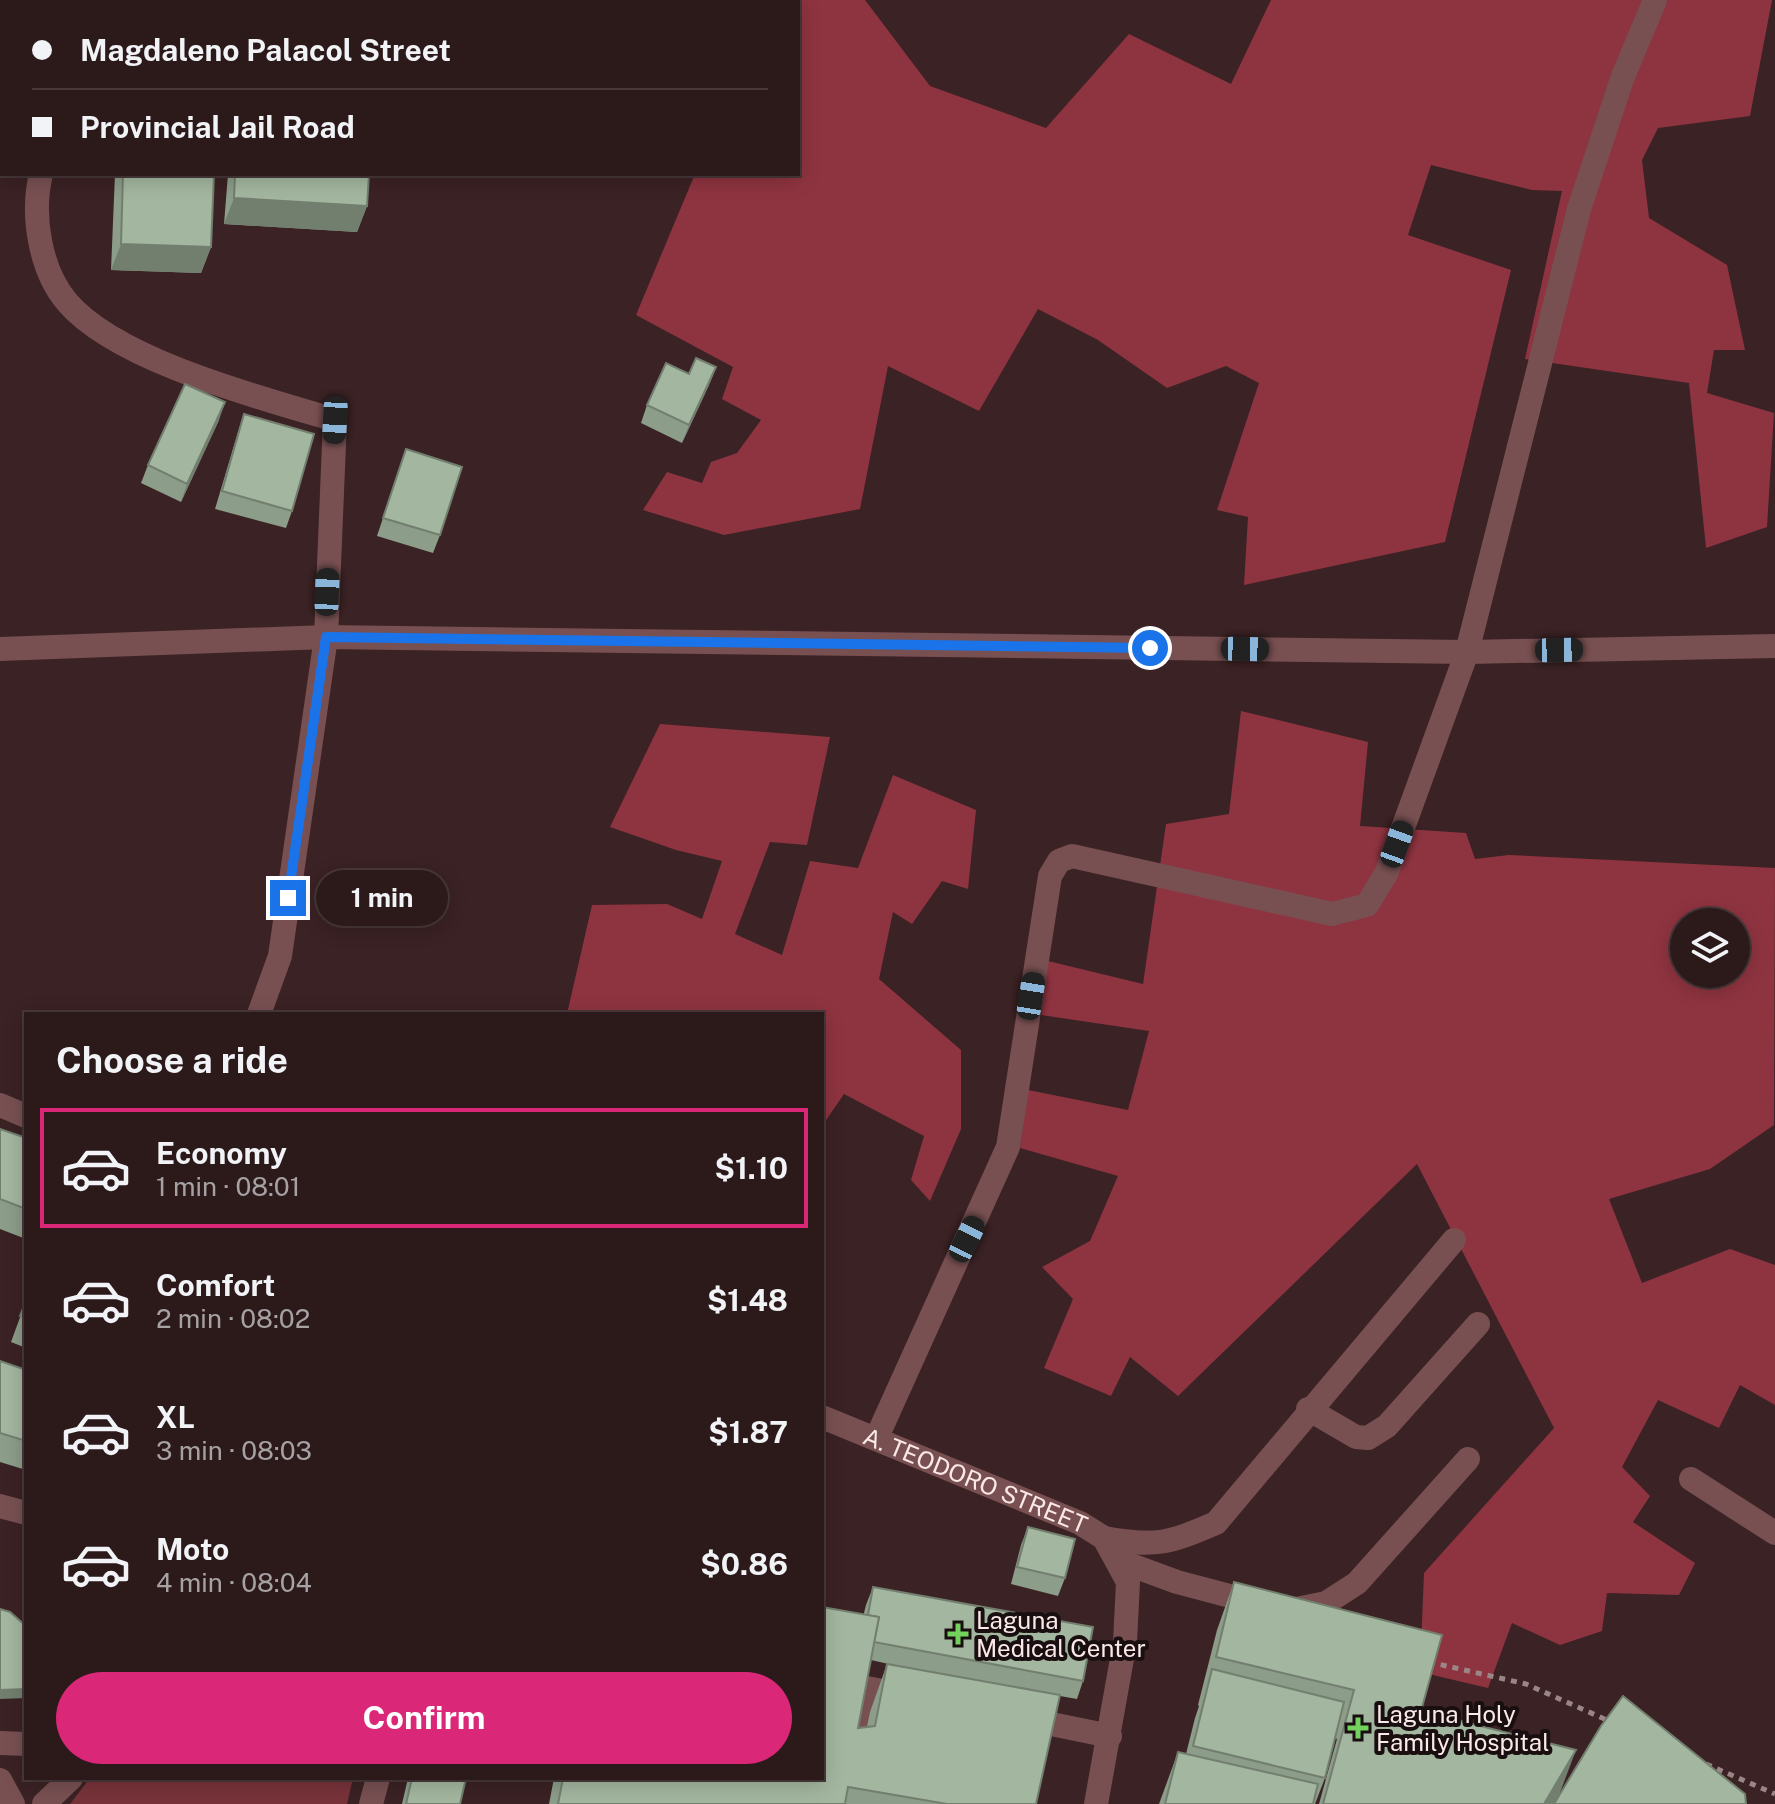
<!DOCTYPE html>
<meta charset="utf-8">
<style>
:root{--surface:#2c1a1b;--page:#382728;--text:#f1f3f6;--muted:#a6a1a3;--line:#48383a;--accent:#db2777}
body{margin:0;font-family:"Public Sans",sans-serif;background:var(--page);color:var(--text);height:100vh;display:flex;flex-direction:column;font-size:30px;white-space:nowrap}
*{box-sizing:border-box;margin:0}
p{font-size:26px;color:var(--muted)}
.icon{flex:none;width:44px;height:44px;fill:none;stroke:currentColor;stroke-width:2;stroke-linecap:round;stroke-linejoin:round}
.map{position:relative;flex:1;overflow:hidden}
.side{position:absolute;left:24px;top:1012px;width:800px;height:768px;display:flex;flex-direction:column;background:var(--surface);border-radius:0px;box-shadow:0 4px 20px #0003,0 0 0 2px var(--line)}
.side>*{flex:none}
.banner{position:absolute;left:0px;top:0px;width:800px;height:176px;box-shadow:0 4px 20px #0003,0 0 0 2px var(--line);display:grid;align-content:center;height:176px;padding:0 32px;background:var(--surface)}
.tools{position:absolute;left:1670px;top:908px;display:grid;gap:16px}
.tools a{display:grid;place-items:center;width:80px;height:80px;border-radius:50%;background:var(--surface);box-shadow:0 4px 20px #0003,0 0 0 2px var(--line);font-size:40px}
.end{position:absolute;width:36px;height:36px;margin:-18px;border:10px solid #1a73e8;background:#fff;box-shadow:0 0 0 4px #fff}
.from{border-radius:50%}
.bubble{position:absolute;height:56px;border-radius:28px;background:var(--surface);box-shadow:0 4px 20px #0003,0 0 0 2px var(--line);font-size:26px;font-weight:700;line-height:56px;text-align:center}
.car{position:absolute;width:24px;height:48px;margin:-24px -12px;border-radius:10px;box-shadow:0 0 6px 2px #0007;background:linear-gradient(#222 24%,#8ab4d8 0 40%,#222 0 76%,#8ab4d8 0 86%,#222 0)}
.banner b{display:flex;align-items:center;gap:28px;height:76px;font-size:30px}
.banner b+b{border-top:2px solid var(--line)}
.banner i{width:20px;height:20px;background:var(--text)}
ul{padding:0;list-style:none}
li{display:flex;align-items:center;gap:24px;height:120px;margin:0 16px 12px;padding:0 16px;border:4px solid transparent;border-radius:0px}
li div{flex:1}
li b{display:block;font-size:30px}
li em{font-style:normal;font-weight:700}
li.current{border-color:var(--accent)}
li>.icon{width:72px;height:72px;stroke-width:1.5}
h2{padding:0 32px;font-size:36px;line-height:96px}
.primary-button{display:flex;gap:16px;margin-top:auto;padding:16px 32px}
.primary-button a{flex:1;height:92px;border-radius:48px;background:var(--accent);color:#fff;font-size:32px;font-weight:700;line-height:92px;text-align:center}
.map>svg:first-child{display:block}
.green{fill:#78333a}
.forest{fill:#8e3440;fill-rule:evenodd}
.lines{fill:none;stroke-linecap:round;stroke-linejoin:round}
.path{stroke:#9b8687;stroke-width:5;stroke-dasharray:6 6;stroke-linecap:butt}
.minor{stroke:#785052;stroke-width:24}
.wall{fill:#8c9d89;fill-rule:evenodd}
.shaded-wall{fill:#727f6f}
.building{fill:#a3b69f;stroke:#727f6f;stroke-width:2}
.route{stroke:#1a73e8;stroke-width:10}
.poi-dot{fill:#72d25d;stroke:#1a0f10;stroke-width:3}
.labels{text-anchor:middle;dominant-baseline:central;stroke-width:8;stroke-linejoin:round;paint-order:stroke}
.street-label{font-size:24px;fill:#fbe9ea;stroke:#1a0f10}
.poi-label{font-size:24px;fill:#fbe9ea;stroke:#1a0f10;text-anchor:start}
</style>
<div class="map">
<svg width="1775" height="1804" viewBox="0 0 1775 1804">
<rect width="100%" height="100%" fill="#3b2224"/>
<polygon class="green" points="90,1778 353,1778 347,1804 70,1804"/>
<g class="forest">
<polygon points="754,0 865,0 930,86 1046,128 1129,34 1231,84 1271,0 1772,0 1750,116 1658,128 1642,160 1649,218 1727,265 1745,350 1714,350 1707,393 1774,413 1767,527 1706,548 1689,383 1525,359 1562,191 1532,190 1431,165 1408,235 1511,270 1445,542 1244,585 1248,517 1217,510 1259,383 1226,366 1167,388 1098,340 1038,309 979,411 888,366 860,509 724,535 643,510 667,472 702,483 711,462 737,453 761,420 722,399 733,367 636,315 695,174 798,174 798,2"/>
<path d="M1241,711L1368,742L1360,826L1466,833L1475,859L1509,855L1775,868L1774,1125L1710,1169L1609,1199L1642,1283L1730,1249L1775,1265V1405L1740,1385L1719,1428L1658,1400L1622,1467L1650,1496L1633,1522L1695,1563L1679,1595L1607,1593L1602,1631L1560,1645L1512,1623L1488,1688L1420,1672L1424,1573L1554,1428L1417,1164L1178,1396L1130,1357L1111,1396L1044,1368L1073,1299L1042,1267L1090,1241L1118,1176L1020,1148L1028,1090L1128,1110L1149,1031L1041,1015L1048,961L1143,984L1166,824L1229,814ZM1684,922H1736V974H1684Z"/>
<polygon points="660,724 830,737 807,845 770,842 735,934 782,955 810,861 858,868 893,775 976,810 968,889 942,881 912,924 893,912 879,979 961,1050 961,1129 930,1201 911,1180 924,1136 844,1094 822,1126 822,1014 567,1014 592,905 667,904 702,919 722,861 676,850 610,827"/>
</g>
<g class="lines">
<g class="path">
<polyline points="1429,1662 1526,1684 1609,1721"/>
<polyline points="1706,1764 1775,1794"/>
</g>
<g class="minor">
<polyline points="126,2 127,0"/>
<path d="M41,174C31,215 40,270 67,302C117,361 262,398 335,420L326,637L280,956L259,1014"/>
<polyline points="0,649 326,637 1467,652 1775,646"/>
<polyline points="0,1105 26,1116"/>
<polyline points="1308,1409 1356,1437 1368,1438 1387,1426 1478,1324"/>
<path id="s1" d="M822,1417L1080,1523L1104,1538L1128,1582L1125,1642L1096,1804"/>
<polyline points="877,1437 1008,1147 1050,876 1059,861 1072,856 1332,914 1367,905 1387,872 1467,652 1579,209 1622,79 1655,0"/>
<polyline points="1691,1479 1775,1533"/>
<polyline points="0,1506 26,1513"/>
<path d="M1104,1538C1156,1547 1167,1544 1216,1523L1454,1240"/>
<polyline points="1120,1561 1177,1582 1287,1611 1326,1603 1357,1583 1468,1459"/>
<polyline points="1022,1718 1110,1736"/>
<polyline points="0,1743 26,1744"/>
<polyline points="855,1761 867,1688 907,1696"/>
<polyline points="0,1780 13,1804"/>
<polyline points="44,1804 71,1778"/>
<polyline points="371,1804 378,1778"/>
</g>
</g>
<g class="wall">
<polygon points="587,0 680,0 679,2 590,2"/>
<polygon points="115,174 214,174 211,247 201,273 111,270"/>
<polygon points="228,174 369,174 367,206 357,232 224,224"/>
<polygon points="716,367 709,385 682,443 641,423 647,405 689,374"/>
<polygon points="244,414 292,511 286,528 215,509 238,432"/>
<polygon points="219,420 181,502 141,483 148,465"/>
<polygon points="406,449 440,535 433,553 377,536"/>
<polygon points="0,1129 26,1138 26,1239 0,1229"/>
<polygon points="26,1301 26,1348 11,1342"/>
<polygon points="0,1361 26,1370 26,1470 0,1462"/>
<polygon points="1028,1527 1065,1578 1058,1596 1011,1584 1021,1545"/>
<polygon points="1234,1582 1421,1711 1560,1794 1746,1804 1319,1804 1337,1739 1335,1738 1325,1778 1315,1804 1159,1804 1178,1752 1186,1754 1195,1718 1199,1706 1198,1705 1217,1630"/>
<path d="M873,1587L1083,1681L1077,1699L1060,1696L1036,1804H549L554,1778H822L866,1605ZM871,1660L893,1665L887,1664L870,1712L867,1727L858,1728Z"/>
<polygon points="408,1778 466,1778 460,1804 402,1804"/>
</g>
<g class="shaded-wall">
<polygon points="234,198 367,206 357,232 224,224"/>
<polygon points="121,244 211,247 201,273 111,270"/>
<polygon points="716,367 709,385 682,443 689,425"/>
<polygon points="225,402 219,420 181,502 187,484"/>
<polygon points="26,1689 26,1698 0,1699 0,1690"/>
<polygon points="1576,1750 1558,1798 1555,1804 1544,1804"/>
</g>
<g class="building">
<polygon points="637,0 672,0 671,2 640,2"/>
<polygon points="123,174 214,174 211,247 121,244"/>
<polygon points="235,174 369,174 367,206 234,198"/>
<polygon points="696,358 716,367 689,425 647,405 666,363 689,374"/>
<polygon points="185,384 225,402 187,484 148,465"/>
<polygon points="244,414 314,434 292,511 222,491"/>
<polygon points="406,449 462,467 440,535 383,518"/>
<polygon points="0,1129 26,1138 26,1209 0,1199"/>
<polygon points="26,1301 26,1318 20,1316"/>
<polygon points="0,1361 26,1370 26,1441 0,1433"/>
<polygon points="1028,1527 1075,1539 1065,1578 1017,1567"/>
<polygon points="1234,1582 1442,1635 1421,1711 1576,1750 1544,1804 1323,1804 1354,1690 1216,1657"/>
<polygon points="873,1587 1093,1627 1083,1681 874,1642 879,1617 868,1615"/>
<polygon points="822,1607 879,1617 858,1728 875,1726 887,1664 1060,1695 1036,1804 947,1804 848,1787 845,1804 558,1804 563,1778 822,1778"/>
<polygon points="0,1609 10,1612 26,1626 26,1689 0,1690"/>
<polygon points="1212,1669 1344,1702 1325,1778 1193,1746"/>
<polygon points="1623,1696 1745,1794 1746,1804 1554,1804 1601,1726"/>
<polygon points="1178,1752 1318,1784 1313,1804 1165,1804"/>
<polygon points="412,1778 466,1778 460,1804 406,1804"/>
</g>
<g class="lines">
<polyline class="route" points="288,898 326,637 1150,648"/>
</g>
<g class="poi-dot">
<path d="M954 1622h8v8h8v8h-8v8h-8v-8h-8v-8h8z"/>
<path d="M1354 1716h8v8h8v8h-8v8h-8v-8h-8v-8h8z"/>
</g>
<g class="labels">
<g class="street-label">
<text stroke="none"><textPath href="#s1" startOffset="166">A. TEODORO STREET</textPath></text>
</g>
<g class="poi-label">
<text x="976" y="1620">Laguna<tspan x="976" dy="28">Medical Center</tspan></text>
<text x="1376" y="1714">Laguna Holy<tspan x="1376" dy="28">Family Hospital</tspan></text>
</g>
</g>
</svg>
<div class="tools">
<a><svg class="icon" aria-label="layers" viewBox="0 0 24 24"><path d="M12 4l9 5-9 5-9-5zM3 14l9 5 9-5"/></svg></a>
</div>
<i class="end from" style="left:1150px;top:648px"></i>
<i class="end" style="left:288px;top:898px"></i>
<div class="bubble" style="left:316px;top:870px;width:132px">1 min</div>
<i class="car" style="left:335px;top:420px;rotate:183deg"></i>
<i class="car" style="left:327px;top:592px;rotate:2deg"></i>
<i class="car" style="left:1245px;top:649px;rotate:91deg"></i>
<i class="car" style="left:1559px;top:650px;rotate:89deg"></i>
<i class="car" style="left:1397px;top:844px;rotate:20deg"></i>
<i class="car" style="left:1031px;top:996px;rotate:9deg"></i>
<i class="car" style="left:967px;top:1239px;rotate:26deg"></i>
<div class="banner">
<b><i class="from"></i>Magdaleno Palacol Street</b>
<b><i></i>Provincial Jail Road</b>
</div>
<section class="side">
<h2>Choose a ride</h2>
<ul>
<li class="current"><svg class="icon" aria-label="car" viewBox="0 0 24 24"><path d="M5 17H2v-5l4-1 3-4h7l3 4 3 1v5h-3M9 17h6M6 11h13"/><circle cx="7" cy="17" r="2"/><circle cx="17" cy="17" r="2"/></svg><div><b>Economy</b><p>1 min · 08:01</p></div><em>$1.10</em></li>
<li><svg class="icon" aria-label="car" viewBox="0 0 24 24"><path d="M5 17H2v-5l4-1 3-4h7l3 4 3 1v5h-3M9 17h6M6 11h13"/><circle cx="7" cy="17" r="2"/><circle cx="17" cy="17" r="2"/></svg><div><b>Comfort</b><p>2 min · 08:02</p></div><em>$1.48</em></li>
<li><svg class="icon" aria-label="car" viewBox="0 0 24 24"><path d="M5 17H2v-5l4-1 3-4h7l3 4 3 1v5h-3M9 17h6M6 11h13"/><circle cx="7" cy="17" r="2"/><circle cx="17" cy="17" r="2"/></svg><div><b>XL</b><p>3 min · 08:03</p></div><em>$1.87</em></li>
<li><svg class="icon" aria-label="car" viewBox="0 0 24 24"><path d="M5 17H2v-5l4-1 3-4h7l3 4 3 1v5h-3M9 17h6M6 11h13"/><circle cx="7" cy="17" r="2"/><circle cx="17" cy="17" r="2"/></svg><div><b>Moto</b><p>4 min · 08:04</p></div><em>$0.86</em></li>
</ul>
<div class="primary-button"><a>Confirm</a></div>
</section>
</div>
